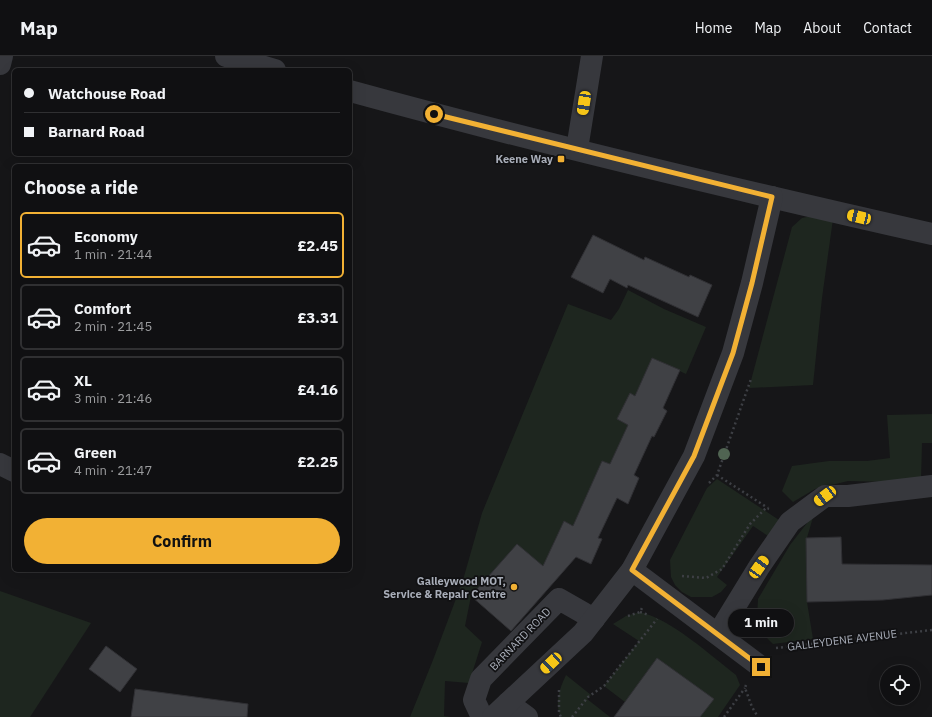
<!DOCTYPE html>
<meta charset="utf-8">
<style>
:root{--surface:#101012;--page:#19191b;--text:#f1f3f6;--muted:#9c9d9f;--line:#303032;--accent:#f2b134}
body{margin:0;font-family:"IBM Plex Sans",sans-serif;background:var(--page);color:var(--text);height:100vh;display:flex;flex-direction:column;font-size:15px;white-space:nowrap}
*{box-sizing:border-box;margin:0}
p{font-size:13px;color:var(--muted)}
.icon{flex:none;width:22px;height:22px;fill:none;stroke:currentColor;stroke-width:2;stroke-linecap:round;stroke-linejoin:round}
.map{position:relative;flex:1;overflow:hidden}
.details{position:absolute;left:12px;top:108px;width:340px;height:408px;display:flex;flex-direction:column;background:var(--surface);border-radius:6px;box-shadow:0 4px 16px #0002,0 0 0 1px var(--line)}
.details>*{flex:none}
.top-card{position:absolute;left:12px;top:12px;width:340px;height:88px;border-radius:6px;box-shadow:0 4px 16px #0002,0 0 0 1px var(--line);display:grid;align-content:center;height:88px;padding:0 12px;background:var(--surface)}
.tools{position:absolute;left:880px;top:609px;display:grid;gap:8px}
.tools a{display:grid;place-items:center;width:40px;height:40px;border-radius:50%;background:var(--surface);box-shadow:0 4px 16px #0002,0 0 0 1px var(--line);font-size:20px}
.end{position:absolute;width:18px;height:18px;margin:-9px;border:5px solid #f2b134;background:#111;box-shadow:0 0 0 2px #111}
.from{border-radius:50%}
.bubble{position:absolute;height:28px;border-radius:14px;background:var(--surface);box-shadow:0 4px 16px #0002,0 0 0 1px var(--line);font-size:13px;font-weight:700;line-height:28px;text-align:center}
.car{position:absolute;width:12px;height:24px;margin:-12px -6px;border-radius:5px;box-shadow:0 0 3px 1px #0007;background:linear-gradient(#f5c518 24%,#345 0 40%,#f5c518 0 76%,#345 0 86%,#f5c518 0)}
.top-card b{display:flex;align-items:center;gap:14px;height:38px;font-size:15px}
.top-card b+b{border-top:1px solid var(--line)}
.top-card i{width:10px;height:10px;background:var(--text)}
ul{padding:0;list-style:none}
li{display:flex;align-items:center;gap:12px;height:66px;margin:0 8px 6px;padding:0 4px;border:2px solid var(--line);border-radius:6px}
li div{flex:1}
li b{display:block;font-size:15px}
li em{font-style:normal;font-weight:700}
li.on{border-color:var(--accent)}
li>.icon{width:36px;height:36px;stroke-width:1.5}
h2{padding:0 12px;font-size:18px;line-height:48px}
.cta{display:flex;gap:8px;margin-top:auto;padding:8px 12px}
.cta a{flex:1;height:46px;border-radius:24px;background:var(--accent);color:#111;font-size:16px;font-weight:700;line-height:46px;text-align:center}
header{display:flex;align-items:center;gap:24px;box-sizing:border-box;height:56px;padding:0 20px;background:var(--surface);border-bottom:1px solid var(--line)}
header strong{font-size:19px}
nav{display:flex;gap:22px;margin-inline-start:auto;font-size:14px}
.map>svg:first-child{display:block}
.green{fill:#1e261f}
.building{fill:#404145;stroke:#303034}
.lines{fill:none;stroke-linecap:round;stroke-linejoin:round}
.path{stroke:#3d3f44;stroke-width:2.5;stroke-dasharray:2 3;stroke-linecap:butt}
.minor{stroke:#37383d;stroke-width:22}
.tree{fill:#506452}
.route{stroke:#f2b134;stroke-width:5}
.poi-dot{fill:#f2b134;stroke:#111113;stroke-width:1.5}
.labels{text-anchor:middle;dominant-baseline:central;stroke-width:3.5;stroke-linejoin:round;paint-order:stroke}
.poi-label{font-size:11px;font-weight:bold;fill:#a8adb8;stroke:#111113;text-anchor:end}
.street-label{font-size:11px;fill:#a8adb8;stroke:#111113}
</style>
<header>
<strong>Map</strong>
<nav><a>Home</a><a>Map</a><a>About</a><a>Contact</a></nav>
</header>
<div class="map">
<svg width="932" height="661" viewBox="0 0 932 661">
<rect width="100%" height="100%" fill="#161618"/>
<g class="green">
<polygon points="816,159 833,163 822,242 813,329 749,332 792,171 802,162"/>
<polygon points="628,234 664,253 706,271 686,318 652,302 635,340 630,337 617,363 628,369 610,408 602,405 573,470 564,465 552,490 567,497 557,523 517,488 471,540 465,570 482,586 469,627 445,625 444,660 451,661 410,661 433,604 463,524 482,457 568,248 611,264 619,253"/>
<polygon points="932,358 932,387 922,387 921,424 891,426 848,425 815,433 793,446 782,435 792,410 829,405 867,405 890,402 887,359"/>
<polygon points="717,423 779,464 768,480 753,470 717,521 727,529 721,536 712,541 691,541 682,536 675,529 671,521 670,504 707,432"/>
<polygon points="814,458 806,485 807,546 813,583 773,588 760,575 757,561 758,543 790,489"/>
<polygon points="0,535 91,567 30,661 0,661"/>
<path d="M640,556C671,563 710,599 736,619L740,629L718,661H700L713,643L657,602L625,646L604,630L639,585L613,568L626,560Z"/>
<path d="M566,619L591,639L587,643L610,661H561C554,647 560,632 566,619Z"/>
</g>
<g class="building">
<polygon points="593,179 644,204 645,201 689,221 690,219 712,229 698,261 628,229 627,232 610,223 603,237 571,221"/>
<polygon points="652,302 680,314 663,352 667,355 654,381 652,380 634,419 639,422 628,448 617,442 598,482 602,483 591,508 576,501 511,575 471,540 517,488 543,510 564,465 573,470 602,405 610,408 628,369 617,363 630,337 635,340"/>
<polygon points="841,481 842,508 932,509 932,539 883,544 807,546 806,482"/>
<polygon points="106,590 137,613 120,636 89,613"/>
<polygon points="657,602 714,643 700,661 614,661"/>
<polygon points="135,633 248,648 247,661 131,661"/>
</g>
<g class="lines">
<g class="path">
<polyline points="717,419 768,452"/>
<polyline points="709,427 717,419 751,323"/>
<polyline points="682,520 706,522 722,513 750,468 766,452 769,453"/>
<polyline points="640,556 649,559"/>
<polyline points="628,560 640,556 642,552"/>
<polyline points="776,592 932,574"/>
<polyline points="746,629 745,632 752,651 758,661"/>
<polyline points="559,634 559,657 561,661"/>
<polyline points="572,661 588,641 604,630 657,563"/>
<polyline points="724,661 745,632"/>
</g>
<g class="minor">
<polyline points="226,0 275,14"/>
<polyline points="0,8 2,0"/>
<path d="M350,35C543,88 737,134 932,178"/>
<polyline points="577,93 592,0"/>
<polyline points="0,408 14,415"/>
<polyline points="632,514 761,611"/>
<polyline points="718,578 759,511 790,466 825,440 848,440 932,430"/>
<polyline points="508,647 527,661"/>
<polyline points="482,661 474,644 481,623 559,543 594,563"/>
<polyline points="493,661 583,577 632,514 694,400 733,297 752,227 772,141"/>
</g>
</g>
<circle class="tree" cx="724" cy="398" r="6"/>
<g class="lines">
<polyline class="route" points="434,58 772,141 752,227 733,297 694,400 632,514 761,611"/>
</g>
<g class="poi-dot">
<rect x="557" y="99" width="8" height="8" rx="2"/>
<circle cx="514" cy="531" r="4"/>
</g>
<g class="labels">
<g class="poi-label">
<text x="553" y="103">Keene Way</text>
<text x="506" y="525">Galleywood MOT,<tspan x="506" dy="13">Service &amp; Repair Centre</tspan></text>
</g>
<g class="street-label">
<text transform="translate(520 583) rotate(-46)">BARNARD ROAD</text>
<text transform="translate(842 584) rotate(-7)">GALLEYDENE AVENUE</text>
</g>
</g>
</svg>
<div class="tools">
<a><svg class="icon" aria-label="locate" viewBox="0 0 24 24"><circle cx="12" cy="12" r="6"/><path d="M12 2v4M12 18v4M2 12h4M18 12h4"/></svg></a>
</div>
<i class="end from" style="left:434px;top:58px"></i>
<i class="end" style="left:761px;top:611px"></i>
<div class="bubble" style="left:728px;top:553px;width:66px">1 min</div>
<i class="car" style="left:584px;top:47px;rotate:189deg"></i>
<i class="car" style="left:859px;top:161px;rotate:283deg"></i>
<i class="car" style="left:825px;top:440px;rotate:233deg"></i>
<i class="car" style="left:759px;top:511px;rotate:35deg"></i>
<i class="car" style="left:551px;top:607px;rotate:227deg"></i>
<div class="top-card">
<b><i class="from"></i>Watchouse Road</b>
<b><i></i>Barnard Road</b>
</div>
<section class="details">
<h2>Choose a ride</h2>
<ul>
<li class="on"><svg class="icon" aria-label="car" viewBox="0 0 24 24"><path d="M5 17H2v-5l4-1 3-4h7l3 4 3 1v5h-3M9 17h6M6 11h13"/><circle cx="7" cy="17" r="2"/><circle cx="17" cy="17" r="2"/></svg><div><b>Economy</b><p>1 min · 21:44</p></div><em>£2.45</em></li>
<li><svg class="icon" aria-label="car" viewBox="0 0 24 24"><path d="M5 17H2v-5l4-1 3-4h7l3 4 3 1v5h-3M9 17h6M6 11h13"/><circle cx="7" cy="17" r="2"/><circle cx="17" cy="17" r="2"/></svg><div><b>Comfort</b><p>2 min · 21:45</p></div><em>£3.31</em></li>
<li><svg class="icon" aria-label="car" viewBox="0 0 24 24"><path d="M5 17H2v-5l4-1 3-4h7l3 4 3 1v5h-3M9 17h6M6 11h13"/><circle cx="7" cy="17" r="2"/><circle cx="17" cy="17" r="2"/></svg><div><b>XL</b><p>3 min · 21:46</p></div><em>£4.16</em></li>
<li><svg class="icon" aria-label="car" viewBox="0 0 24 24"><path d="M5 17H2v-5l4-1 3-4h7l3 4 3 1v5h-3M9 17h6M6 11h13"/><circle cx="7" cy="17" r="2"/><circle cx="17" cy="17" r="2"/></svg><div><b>Green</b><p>4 min · 21:47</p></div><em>£2.25</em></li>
</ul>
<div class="cta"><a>Confirm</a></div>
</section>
</div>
